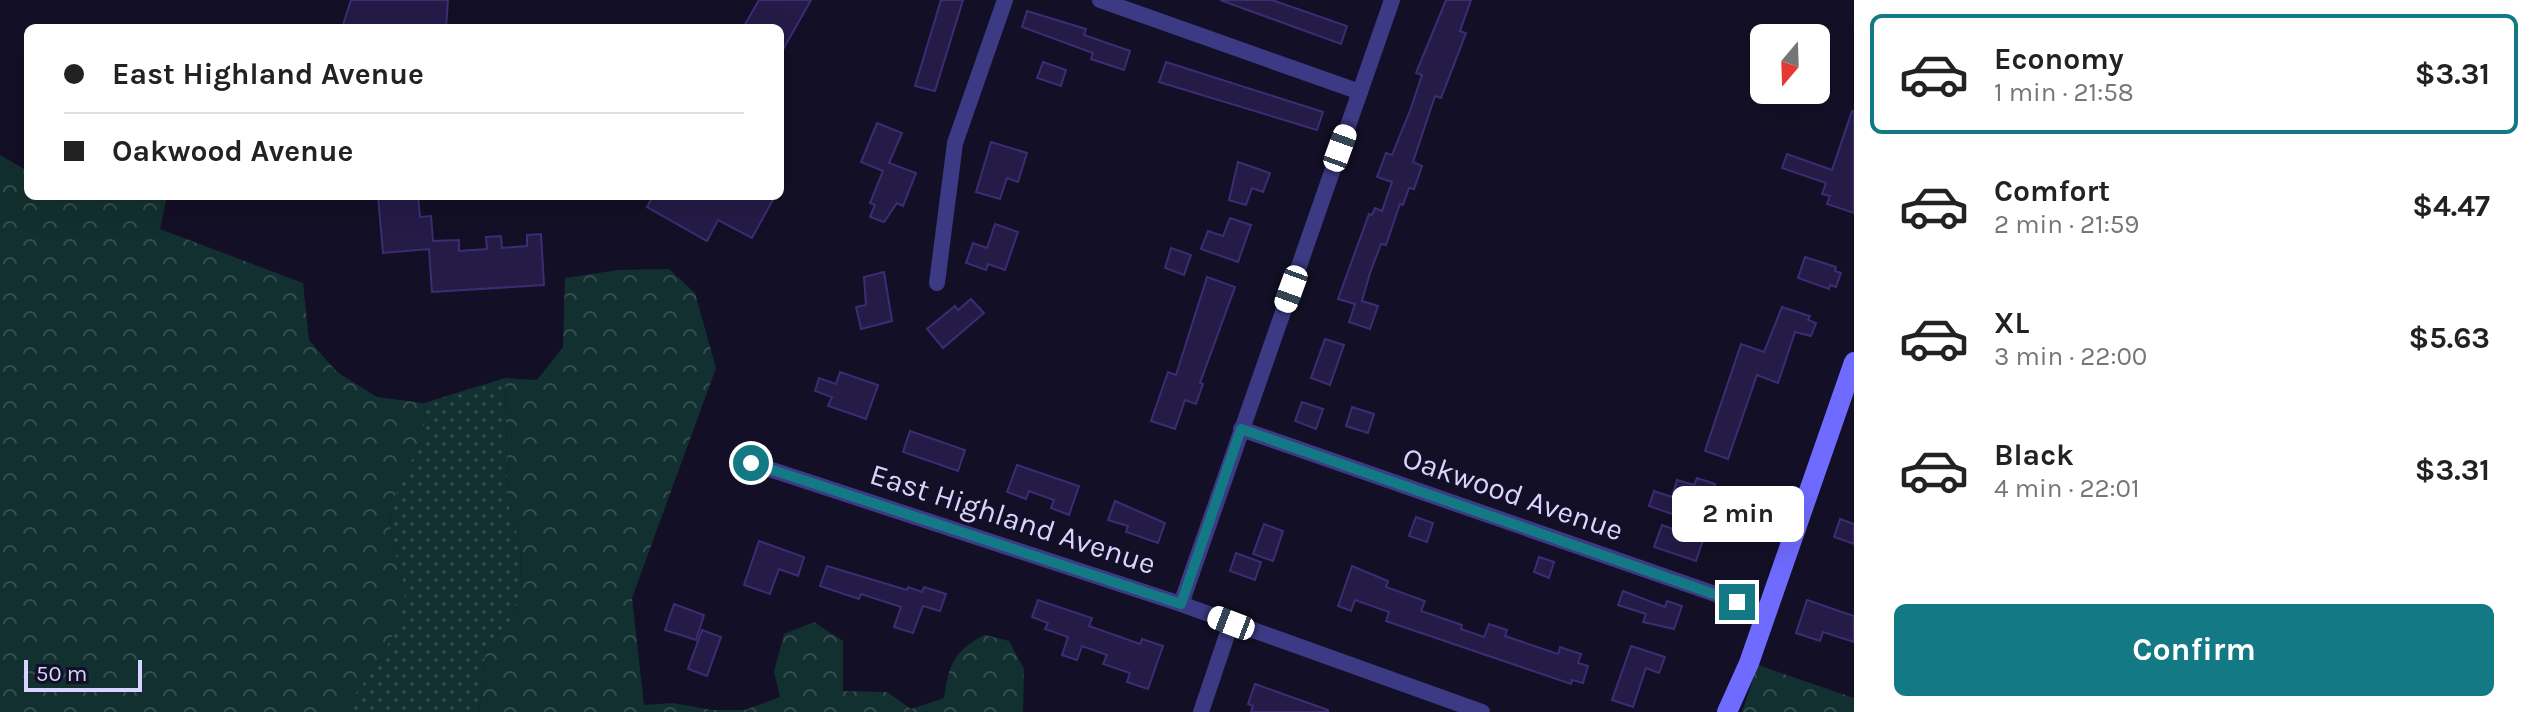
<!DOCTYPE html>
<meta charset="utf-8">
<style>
:root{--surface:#fff;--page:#f2f2f2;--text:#222;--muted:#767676;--line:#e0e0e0;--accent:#137a85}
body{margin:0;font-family:Karla,sans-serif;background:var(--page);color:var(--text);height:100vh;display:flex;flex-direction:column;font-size:30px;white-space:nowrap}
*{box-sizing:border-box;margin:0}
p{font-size:26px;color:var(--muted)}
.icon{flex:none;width:44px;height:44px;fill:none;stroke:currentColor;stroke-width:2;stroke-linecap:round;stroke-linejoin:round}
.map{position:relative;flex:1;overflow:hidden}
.details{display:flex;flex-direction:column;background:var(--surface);width:680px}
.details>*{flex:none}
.guide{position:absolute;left:24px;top:24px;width:760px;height:176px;border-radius:12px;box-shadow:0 8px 32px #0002;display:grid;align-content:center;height:176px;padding:0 40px;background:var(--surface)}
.needle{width:52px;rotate:199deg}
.buttons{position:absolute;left:1750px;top:24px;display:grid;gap:16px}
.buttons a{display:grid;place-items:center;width:80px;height:80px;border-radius:12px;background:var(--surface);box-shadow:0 8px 32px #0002;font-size:40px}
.scale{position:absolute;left:24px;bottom:20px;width:118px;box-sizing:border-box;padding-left:8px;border:4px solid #d9d4ff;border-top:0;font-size:22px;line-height:28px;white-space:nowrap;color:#d9d4ff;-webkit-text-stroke:6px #130f26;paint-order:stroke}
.end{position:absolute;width:36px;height:36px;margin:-18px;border:10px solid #137a85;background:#fff;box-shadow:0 0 0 4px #fff}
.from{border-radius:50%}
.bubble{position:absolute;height:56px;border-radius:12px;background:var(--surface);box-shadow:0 8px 32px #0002;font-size:26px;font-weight:700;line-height:56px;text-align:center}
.car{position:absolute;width:24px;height:48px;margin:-24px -12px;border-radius:10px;box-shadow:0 0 6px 2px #0007;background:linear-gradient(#fff 24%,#345 0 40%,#fff 0 76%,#345 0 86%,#fff 0)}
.guide b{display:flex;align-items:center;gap:28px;height:76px;font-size:30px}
.guide b+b{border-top:2px solid var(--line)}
.guide i{width:20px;height:20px;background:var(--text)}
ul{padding:14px 0 0;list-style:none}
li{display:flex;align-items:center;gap:24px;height:120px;margin:0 16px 12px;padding:0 24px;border:4px solid transparent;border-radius:12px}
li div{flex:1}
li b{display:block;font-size:30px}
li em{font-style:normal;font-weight:700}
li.selected{border-color:var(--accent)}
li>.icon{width:72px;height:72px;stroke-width:1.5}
.button{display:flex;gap:16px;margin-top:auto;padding:16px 40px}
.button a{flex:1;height:92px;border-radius:12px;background:var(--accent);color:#fff;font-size:32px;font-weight:700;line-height:92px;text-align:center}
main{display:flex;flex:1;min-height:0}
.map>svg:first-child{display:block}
.grass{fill:url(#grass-dots)}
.forest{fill:url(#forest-crowns)}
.building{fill:#241b47;stroke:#3b2d73;stroke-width:2}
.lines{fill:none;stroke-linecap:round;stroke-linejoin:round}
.street{stroke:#3d3a85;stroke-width:16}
.secondary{stroke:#6f6bff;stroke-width:20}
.route{stroke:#137a85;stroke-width:10}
.labels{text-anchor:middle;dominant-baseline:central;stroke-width:6;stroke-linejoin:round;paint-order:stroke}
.street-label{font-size:30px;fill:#d9d4ff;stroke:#130f26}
</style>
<main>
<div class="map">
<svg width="1854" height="712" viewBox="0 0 1854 712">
<defs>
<pattern id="grass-dots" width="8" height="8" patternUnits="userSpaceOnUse" patternTransform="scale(2)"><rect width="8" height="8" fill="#12302f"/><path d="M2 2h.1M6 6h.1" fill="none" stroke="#344d4e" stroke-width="1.8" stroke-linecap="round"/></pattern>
<pattern id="forest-crowns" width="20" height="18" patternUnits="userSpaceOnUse" patternTransform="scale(2)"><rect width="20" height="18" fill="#12302f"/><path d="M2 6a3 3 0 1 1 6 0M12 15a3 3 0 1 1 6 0" fill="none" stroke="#344d4e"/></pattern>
</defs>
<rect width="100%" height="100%" fill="#130f26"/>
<path class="grass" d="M505,378L508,502L520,545L521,591L510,622L486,646L479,712H340C362,689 408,623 404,590C401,563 387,540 391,512C398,472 431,444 424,403Z"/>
<g class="forest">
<path d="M0,155L28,171V196H167L160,229L303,283L309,340L337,372L377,397L424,403C431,444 398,473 391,512C387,540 401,563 404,590C409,623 362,689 340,712H0Z"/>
<path d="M669,269L695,293L716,368L632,598L644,705L673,703L712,710H745L780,697L774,672L784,634L814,622L843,641V691L887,692L911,709L944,698C949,664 954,650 985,635L1009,641L1024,669L1023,712H479L486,646L510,622L521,591L520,545L508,502L505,378L537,380L563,347L565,278L618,270Z"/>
<polygon points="1758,665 1854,698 1854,712 1742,712"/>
</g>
<g class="building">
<polygon points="351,0 448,0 446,28 342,28"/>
<polygon points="759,0 811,0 780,55 780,28 743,28"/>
<polygon points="941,0 963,0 935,91 915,86"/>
<polygon points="1220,0 1272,0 1347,26 1341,44"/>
<polygon points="1446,0 1471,0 1460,31 1466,33 1441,98 1435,96 1413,162 1422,166 1414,189 1409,188 1403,205 1400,204 1386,245 1381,244 1370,273 1362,301 1378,306 1370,329 1349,322 1355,304 1338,299 1369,214 1372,215 1375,208 1382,211 1392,182 1377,177 1386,153 1392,155 1411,108 1422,75 1416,73"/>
<polygon points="1027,11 1086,29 1084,35 1130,51 1124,70 1091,59 1093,53 1022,27"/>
<polygon points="1043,62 1066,70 1061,86 1037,78"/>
<polygon points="1166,62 1323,112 1317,130 1159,82"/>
<polygon points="1852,111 1854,111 1854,213 1827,204 1830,196 1822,194 1826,183 1782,168 1787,154 1832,170"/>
<polygon points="877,123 902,133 889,163 916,173 903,206 897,203 884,222 870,217 875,205 870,203 883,171 861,162"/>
<polygon points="991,142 1027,153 1018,182 1007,178 1000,199 976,192"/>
<polygon points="1238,162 1270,173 1263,192 1252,188 1246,205 1229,200"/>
<polygon points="378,196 418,196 420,217 431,216 433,241 459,240 459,251 487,249 486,237 501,236 502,248 527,246 527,235 541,234 544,285 432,292 429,249 383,253"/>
<polygon points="653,196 775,196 752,238 718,220 707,241 647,207"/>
<polygon points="1230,218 1251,225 1238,262 1201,249 1208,231 1223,236"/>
<polygon points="995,224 1018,232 1005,270 988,264 986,270 966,263 973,243 987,248"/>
<polygon points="1171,248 1191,255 1184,275 1165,268"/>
<polygon points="1805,257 1836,267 1835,271 1841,273 1836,287 1830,285 1829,289 1798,278"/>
<polygon points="884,272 892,321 861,329 856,307 866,305 864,277"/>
<polygon points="1207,277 1235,287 1200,383 1203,384 1196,404 1185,400 1175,429 1151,421 1168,372 1176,375"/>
<polygon points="971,299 984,313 943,348 927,329 955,306 958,310"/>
<polygon points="1782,307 1810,316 1808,320 1816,323 1811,336 1795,332 1778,383 1757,375 1728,459 1705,451 1741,344 1764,352"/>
<polygon points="1325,339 1344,345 1330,385 1311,378"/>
<polygon points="840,372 878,385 866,419 828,406 832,397 815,391 819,378 836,384"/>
<polygon points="1302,402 1323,409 1316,429 1295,421"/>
<polygon points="1352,407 1374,414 1368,433 1346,426"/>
<polygon points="910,431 965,450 958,471 903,452"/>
<polygon points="1017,465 1079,486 1069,515 1051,508 1054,500 1029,491 1026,499 1007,492"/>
<polygon points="1697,478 1715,484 1706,510 1679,501 1675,515 1649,506 1654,491 1672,497 1677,480 1694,485"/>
<polygon points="1115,501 1165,523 1158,543 1126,532 1128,526 1108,520"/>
<polygon points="1416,517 1433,523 1427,542 1409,536"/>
<polygon points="1840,519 1854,524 1854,544 1834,537"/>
<polygon points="1264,524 1283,531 1273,561 1253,554"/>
<polygon points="1662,525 1703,540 1696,561 1654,547"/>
<polygon points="759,541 804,557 798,576 779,569 770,594 744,585"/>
<polygon points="1236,553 1261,562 1255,580 1230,571"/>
<polygon points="1539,557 1554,562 1549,578 1534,572"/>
<polygon points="827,566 907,590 908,587 922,592 924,587 946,594 940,611 923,606 913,633 894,627 901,607 861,594 859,599 820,586"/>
<polygon points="1352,566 1388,581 1386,587 1425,601 1421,611 1462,625 1461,629 1484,637 1489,624 1507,630 1505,636 1558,654 1560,647 1581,654 1578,663 1588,666 1583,683 1572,680 1571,684 1386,621 1389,612 1355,600 1351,611 1338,606"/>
<polygon points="1623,591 1665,607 1667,601 1682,606 1674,629 1643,622 1646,614 1618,605"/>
<polygon points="1038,600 1092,618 1089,626 1140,644 1142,639 1163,646 1148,689 1127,682 1130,673 1103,664 1107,655 1082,646 1077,660 1062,655 1068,637 1045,629 1048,623 1032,617"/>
<polygon points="1807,600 1854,616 1854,642 1823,632 1820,641 1796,633"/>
<polygon points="674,604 704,615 696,640 665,630"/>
<polygon points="702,630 721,637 707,676 688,669"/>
<polygon points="1631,646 1665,657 1659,673 1646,668 1633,707 1612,700"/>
<polygon points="1255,684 1328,710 1328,712 1251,712 1253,706 1248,704"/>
</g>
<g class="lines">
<g class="street">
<polyline points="1100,0 1360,92"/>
<polyline points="937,283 955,143 1005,0"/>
<polyline points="1241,429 1767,612"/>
<polyline points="751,463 1181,604 1482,712"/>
<polyline points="1181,604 1392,0"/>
<polyline points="1201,712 1231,623"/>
</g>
<polyline class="secondary" points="1727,712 1749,663 1854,362"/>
</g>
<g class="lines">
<polyline class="route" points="751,463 1181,604 1241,429 1737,602"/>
</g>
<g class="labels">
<g class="street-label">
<text transform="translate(1513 494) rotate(19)">Oakwood Avenue</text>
<text transform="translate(1013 519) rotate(18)">East Highland Avenue</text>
</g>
</g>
</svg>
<div class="buttons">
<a><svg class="needle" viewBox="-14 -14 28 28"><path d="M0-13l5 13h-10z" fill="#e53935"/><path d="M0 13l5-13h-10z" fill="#767676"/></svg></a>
</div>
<div class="scale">50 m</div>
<i class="end from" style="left:751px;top:463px"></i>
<i class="end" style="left:1737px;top:602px"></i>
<div class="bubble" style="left:1672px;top:486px;width:132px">2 min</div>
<i class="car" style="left:1340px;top:148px;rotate:20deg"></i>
<i class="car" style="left:1291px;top:289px;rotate:200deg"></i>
<i class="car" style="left:1231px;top:623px;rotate:291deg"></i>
<div class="guide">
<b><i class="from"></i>East Highland Avenue</b>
<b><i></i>Oakwood Avenue</b>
</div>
</div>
<section class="details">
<ul>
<li class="selected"><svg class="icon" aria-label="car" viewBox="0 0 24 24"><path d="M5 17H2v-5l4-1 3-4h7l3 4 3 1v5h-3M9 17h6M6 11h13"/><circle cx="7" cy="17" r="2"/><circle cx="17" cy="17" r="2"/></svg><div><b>Economy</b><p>1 min · 21:58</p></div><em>$3.31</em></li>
<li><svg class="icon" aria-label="car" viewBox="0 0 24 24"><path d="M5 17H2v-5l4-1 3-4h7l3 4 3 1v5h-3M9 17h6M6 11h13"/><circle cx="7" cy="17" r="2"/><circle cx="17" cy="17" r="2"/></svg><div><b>Comfort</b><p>2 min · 21:59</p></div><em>$4.47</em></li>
<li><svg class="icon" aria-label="car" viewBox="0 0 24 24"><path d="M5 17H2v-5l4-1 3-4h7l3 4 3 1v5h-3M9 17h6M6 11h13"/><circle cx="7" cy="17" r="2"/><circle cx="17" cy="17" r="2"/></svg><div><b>XL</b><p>3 min · 22:00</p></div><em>$5.63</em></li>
<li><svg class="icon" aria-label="car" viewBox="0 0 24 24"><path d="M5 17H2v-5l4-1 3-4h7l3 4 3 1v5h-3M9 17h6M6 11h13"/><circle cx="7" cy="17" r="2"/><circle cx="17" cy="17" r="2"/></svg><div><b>Black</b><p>4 min · 22:01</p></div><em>$3.31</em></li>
</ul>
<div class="button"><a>Confirm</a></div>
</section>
</main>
